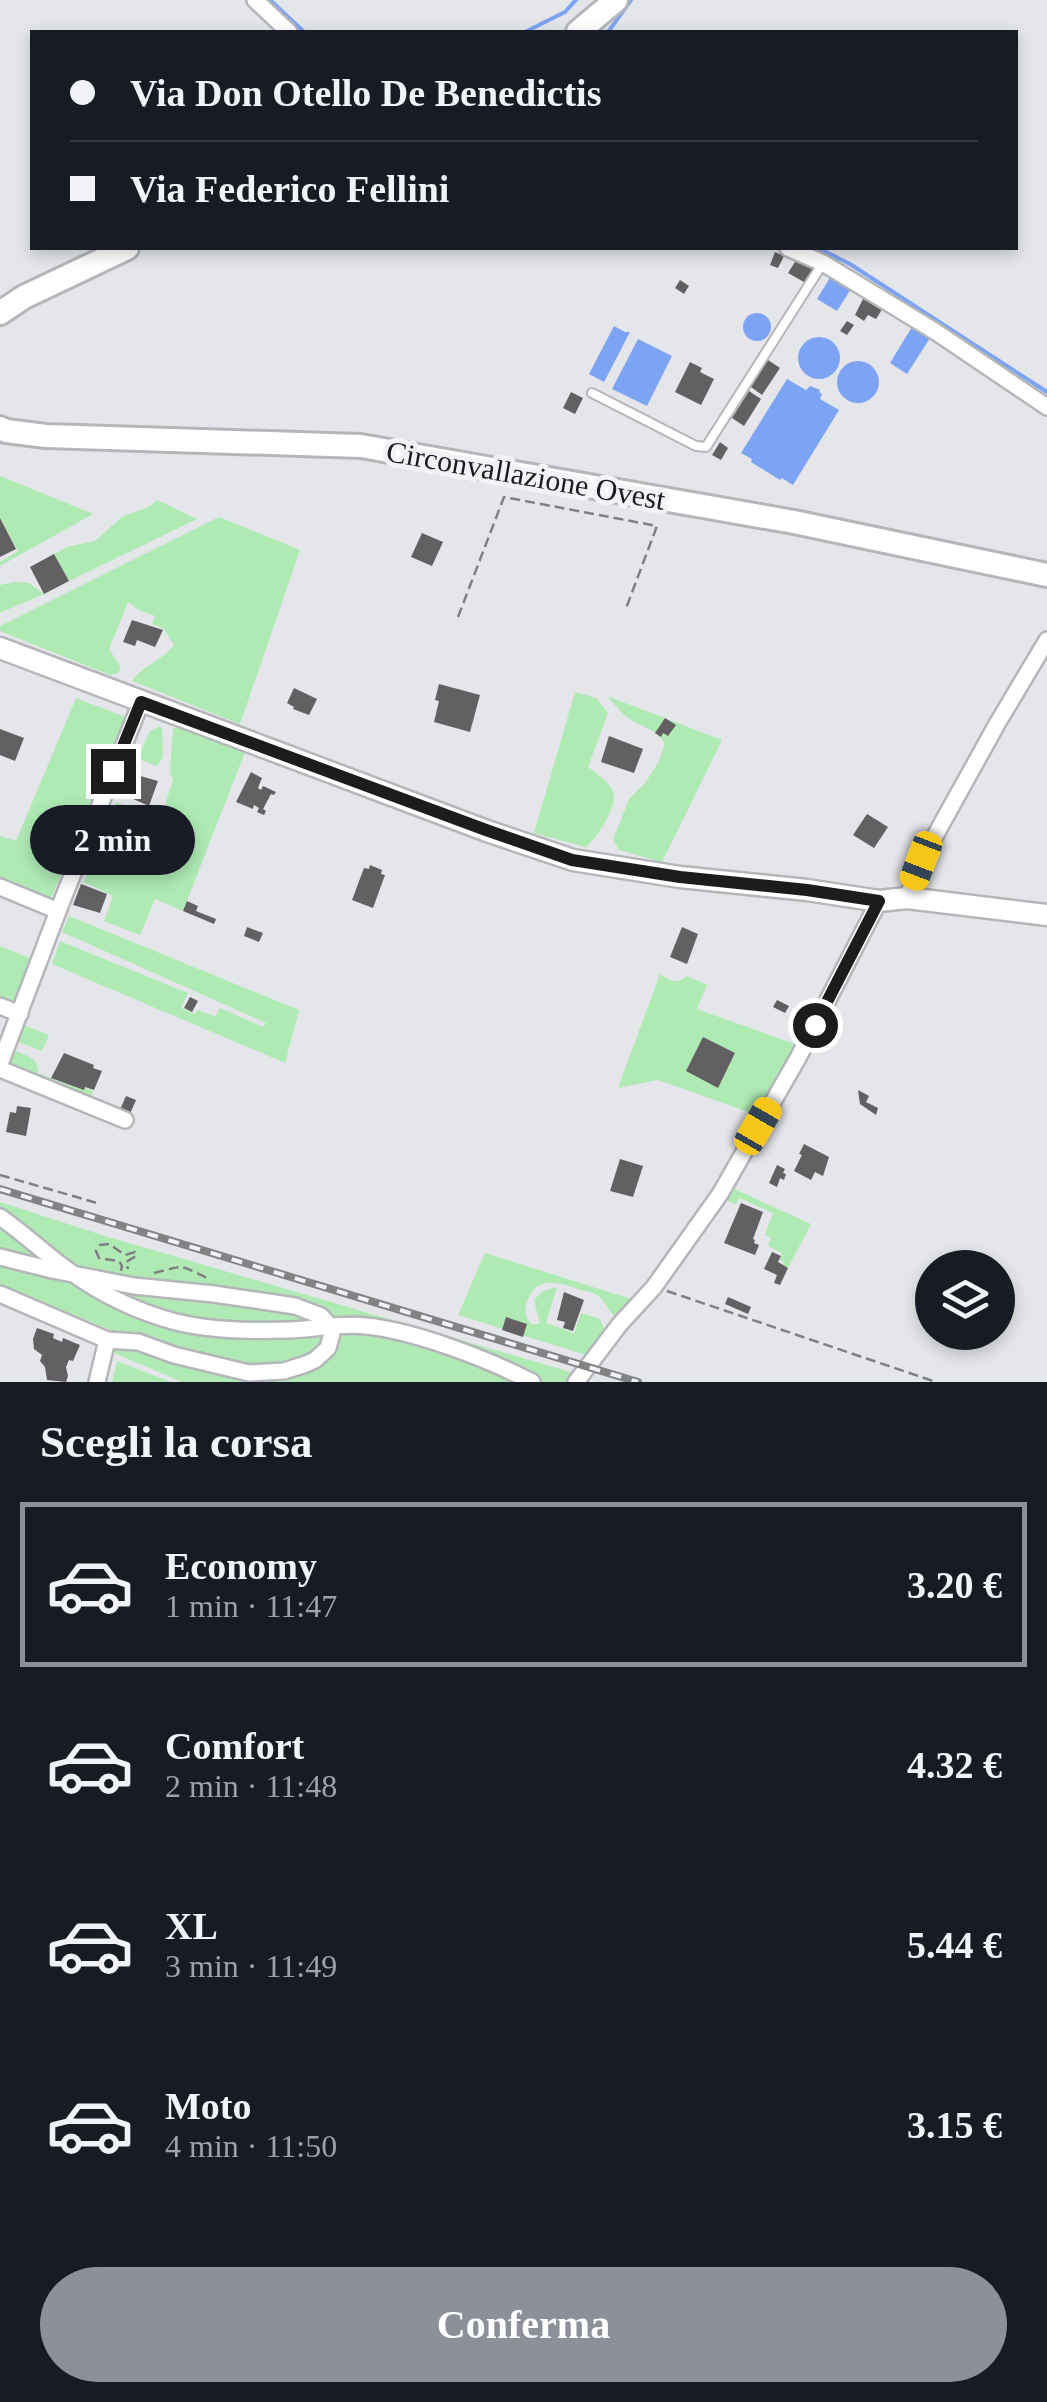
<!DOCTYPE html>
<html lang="it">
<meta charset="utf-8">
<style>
:root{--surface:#171b24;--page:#242831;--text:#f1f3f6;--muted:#9ea1a6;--line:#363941;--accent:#8c9099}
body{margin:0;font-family:Georgia,serif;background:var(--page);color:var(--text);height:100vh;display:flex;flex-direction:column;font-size:38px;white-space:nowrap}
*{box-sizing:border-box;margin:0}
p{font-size:32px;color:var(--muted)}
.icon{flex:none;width:55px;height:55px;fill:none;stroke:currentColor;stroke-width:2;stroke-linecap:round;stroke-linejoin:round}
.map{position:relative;height:1382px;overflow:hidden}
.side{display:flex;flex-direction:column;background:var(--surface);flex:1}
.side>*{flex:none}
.top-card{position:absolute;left:30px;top:30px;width:988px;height:220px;border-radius:0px;box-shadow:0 5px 15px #0003;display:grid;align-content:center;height:220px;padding:0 40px;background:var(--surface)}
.fabs{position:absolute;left:915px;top:1250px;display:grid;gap:20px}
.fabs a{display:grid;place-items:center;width:100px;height:100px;border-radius:50%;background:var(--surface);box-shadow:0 5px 15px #0003;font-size:50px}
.end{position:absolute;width:45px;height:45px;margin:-22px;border:12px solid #1c1c1d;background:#fff;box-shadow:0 0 0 5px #fff}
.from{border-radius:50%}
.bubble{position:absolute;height:70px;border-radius:35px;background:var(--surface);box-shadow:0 5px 15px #0003;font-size:32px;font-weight:700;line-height:70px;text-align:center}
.car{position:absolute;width:30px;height:60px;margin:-30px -15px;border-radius:12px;box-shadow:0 0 8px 2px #0007;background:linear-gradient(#f5c518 24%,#345 0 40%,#f5c518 0 76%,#345 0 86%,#f5c518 0)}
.top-card b{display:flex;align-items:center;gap:35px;height:95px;font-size:38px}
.top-card b+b{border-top:2px solid var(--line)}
.top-card i{width:25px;height:25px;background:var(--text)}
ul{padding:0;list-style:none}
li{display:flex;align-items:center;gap:30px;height:165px;margin:0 20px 15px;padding:0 20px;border:5px solid transparent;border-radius:0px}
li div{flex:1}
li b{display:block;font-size:38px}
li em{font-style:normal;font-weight:700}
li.active{border-color:var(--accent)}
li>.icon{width:90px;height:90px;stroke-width:1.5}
h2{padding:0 40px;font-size:45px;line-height:120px}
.button{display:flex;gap:20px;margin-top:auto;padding:20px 40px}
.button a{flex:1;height:115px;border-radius:60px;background:var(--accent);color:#fff;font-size:40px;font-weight:700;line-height:115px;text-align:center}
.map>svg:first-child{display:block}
.green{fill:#afeab5}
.water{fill:#7da3f5}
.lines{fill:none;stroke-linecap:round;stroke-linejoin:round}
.stream{stroke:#7da3f5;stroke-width:4}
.building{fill:#626063}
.lane-casing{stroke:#b4b6b9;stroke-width:12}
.street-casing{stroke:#b4b6b9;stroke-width:20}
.secondary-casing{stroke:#b4b6b9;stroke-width:25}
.primary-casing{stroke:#b4b6b9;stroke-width:28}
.path{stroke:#7f8082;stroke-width:2.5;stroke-dasharray:10 5;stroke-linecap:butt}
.lane{stroke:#fff;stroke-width:8}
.street{stroke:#fff;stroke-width:15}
.secondary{stroke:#fff;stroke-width:20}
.primary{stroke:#fff;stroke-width:22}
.rail-casing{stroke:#828385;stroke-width:8}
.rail{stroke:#f1f3f7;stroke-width:4;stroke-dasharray:11;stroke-linecap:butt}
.route{stroke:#1c1c1d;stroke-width:12}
.labels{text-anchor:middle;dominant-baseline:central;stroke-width:10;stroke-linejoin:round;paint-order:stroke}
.street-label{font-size:30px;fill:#1c1c1d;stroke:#f1f3f7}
</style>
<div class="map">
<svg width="1047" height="1382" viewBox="0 0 1047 1382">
<rect width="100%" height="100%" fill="#e4e6e9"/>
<g class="green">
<polygon points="0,476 93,514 0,566 0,562 18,551 0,518"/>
<polygon points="157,500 197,519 69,581 54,554 67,547 95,541 123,516 149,507"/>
<path d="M219,517L300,550L240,724L132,681C143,665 162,661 174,645L164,629L152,624L155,616L139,610L128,602L109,649L121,667L118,673L110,675L0,631V626Z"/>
<polygon points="15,582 29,583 44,594 0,613 0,585"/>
<path d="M575,692L596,698L608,713L588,767C597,774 614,784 614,797C614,811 596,839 586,847L534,833Z"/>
<path d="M607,696L722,740L662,862L619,850L613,840L629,799L646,782L659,761L665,743C656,730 644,727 631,720C622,714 614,704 607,696Z"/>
<polygon points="76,698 125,717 49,903 0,883 0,836 16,841"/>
<polygon points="160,726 162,729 163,757 157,766 138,759 149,732"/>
<polygon points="179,726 219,740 245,752 183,911 155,899 140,935 104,921 113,896 84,882 116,802 161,818 173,780 170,772 173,729"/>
<polygon points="69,916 299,1010 285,1063 52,964 60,941 188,993 181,1008 195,1014 198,1010 215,1017 220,1008 263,1027 266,1023 62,932"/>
<polygon points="0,946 32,959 15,1004 0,998"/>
<path d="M660,974C671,981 676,985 687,976L707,985L697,1009L800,1046L769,1100L764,1103L757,1115L658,1080L618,1088Z"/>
<polygon points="23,1025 49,1035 42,1051 19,1042 17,1038"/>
<path d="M12,1050C25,1055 39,1057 38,1073L68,1085L70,1082L93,1091L90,1100L5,1066Z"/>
<polygon points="732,1188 811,1224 788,1268 782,1266 784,1262 780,1260 782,1253 768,1246 771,1238 765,1235 773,1213 739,1198 736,1204 725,1200"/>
<polygon points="0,1202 105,1236 577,1374 569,1382 182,1382 114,1353 118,1333 0,1284"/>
<path d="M485,1253L631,1299L617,1319C609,1313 605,1300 597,1295C592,1292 586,1291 581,1290C561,1283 535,1274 527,1302C524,1312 525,1316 531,1324H540L534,1300L543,1291L557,1287L546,1323L574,1333L581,1313L600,1319L605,1332L586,1355L458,1315Z"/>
<polygon points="117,1361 171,1382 112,1382"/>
</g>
<g class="water">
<polygon points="831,276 851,289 837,311 817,299"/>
<circle cx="757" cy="327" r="14"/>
<polygon points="614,326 625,332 630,332 604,382 589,374"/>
<polygon points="912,327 930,338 907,374 890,363"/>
<circle cx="819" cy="358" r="21"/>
<polygon points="638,339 672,356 647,406 612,389"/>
<circle cx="858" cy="382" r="21"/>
<polygon points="787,379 806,390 810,386 820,390 819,392 822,394 820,399 839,410 793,485 782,478 780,480 751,462 752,459 741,453"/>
</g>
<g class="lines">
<g class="stream">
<polyline points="270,0 304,32"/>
<polyline points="525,32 565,12 576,0"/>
<polyline points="608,32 631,0"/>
<polyline points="818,248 850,264 1047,392"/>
</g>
</g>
<g class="building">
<polygon points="775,252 784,256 778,268 770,265"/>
<polygon points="798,257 814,267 804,282 788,273"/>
<polygon points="680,280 689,286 684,294 675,288"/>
<polygon points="864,297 883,308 876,319 868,315 864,321 855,315"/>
<polygon points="847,321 854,325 847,335 840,331"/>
<polygon points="768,360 780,368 762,395 751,387"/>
<polygon points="690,362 702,368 700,372 714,379 701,405 675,392"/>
<polygon points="749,391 761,399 744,426 732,418"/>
<polygon points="571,392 583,398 575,414 563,408"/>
<polygon points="720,442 728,448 721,460 712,455"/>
<polygon points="0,518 16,549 0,557"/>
<polygon points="422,533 443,542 432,566 411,557"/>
<polygon points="54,554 69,581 44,594 30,567"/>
<polygon points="132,620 163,630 155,647 137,640 135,646 123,642"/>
<polygon points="439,684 480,695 470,732 434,722 439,701 435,700"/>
<polygon points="294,688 317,699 309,715 293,709 294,707 287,703"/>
<polygon points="665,718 676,725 668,736 663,733 661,737 655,733"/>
<polygon points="0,729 24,738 15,761 0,755"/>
<polygon points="609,736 643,749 634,773 601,762"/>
<polygon points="251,772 262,778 258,788 261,790 263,786 276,792 274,795 271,794 263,809 266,811 264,815 257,812 259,808 254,805 253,809 236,802"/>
<polygon points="130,773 158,781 149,806 122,794"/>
<polygon points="867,814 888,827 874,848 853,835"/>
<polygon points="370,865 382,870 381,874 385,875 373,908 352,900 364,868 369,869"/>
<polygon points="81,884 107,894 100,913 73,905"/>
<polygon points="187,901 198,906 196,911 216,919 214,924 183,911"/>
<polygon points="247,927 263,933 259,942 244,936"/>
<polygon points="682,927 698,934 687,964 670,957"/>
<polygon points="190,997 198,1001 192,1012 184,1008"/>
<polygon points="777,1000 789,1006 785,1013 773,1007"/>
<polygon points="703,1037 735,1053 718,1088 686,1071"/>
<polygon points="64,1053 94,1065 93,1068 102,1071 94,1090 85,1087 84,1090 51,1078"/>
<polygon points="858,1090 869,1096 866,1102 878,1108 876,1115 860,1104"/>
<polygon points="126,1096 136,1100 129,1116 119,1112"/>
<polygon points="17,1106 31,1108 26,1136 6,1132 10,1112 16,1113"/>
<polygon points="804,1144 829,1157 823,1176 815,1172 811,1180 794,1171 802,1155 799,1154"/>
<polygon points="620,1159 643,1166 633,1197 610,1191"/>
<polygon points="777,1165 785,1169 783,1173 786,1174 784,1180 780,1178 777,1187 769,1183"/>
<polygon points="741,1203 763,1212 753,1239 755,1240 754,1243 759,1245 755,1255 724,1243"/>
<polygon points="772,1252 781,1256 778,1262 788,1268 780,1285 774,1283 777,1275 764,1269"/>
<polygon points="564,1292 584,1300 573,1331 563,1328 565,1322 557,1320"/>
<polygon points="728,1297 751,1307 748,1314 725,1304"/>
<polygon points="506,1317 527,1324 523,1337 502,1330"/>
<polygon points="37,1328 54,1334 53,1338 62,1342 63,1338 80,1345 73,1361 69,1360 66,1367 68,1376 66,1382 47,1380 45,1367 40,1361 42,1355 34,1349 33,1339"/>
</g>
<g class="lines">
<g class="lane-casing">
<polyline id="lane" points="592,393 696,446 706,447 823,263"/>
</g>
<g class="street-casing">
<g id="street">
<polyline points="255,0 289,32"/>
<polyline points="788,248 823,263 936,332 1047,407"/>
<polyline points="0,887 58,911"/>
<polyline points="907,898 921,861 997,724 1047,640"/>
<polyline points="0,1006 20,1014"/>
<polyline points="0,1064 58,911 141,702"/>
<polyline points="0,1069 125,1120"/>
<path d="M0,1217C25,1234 47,1256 72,1273C104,1296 138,1312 176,1322C212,1331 253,1331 290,1330C315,1329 341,1323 366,1326C415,1331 488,1359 532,1382"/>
<polyline points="0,1257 52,1270 134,1286 214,1294 295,1306 321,1316 330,1326 332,1333 328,1348 315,1360 306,1364 284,1371 249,1373 174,1355 138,1342 107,1340 0,1294"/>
<polyline points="97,1382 107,1340"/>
<polyline points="576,1382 620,1324 654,1287 720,1194 798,1058 879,901"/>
</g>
</g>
<g class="secondary-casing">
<polyline id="secondary" points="0,648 487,831 573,860 680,877 807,890 879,901 907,898 1047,915"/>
</g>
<g class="primary-casing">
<g id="primary">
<polyline points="578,32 616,0"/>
<polyline points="0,313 24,297 127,248"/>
<polyline points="0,428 6,431 46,436 361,446 794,522 1047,575"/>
</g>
</g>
<g class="path">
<polyline points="458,617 504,497 657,526 625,611"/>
<polyline points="0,1175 97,1203"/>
<polyline points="121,1271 122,1266 119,1261 99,1258 96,1251 100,1245 109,1244 125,1255 135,1252 136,1256 126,1262 128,1269"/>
<path d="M154,1273C187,1265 177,1264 207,1278"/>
<polyline points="667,1291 936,1382"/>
</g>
<use href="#lane" class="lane"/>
<use href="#street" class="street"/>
<use href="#secondary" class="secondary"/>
<use href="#primary" class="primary"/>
<g class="rail-casing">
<polyline id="rail" points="0,1189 638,1382"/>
</g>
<use href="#rail" class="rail"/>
</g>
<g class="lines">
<polyline class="route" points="113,771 141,702 486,830 572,860 680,877 807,890 879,901 815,1025"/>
</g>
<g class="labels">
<g class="street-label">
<text transform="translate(526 475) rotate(10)">Circonvallazione Ovest</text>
</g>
</g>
</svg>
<div class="fabs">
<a><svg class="icon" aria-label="layers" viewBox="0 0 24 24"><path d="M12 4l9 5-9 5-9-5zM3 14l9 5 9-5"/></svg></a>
</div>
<i class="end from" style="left:815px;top:1025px"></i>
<i class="end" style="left:113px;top:771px"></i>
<div class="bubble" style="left:30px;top:805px;width:165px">2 min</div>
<i class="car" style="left:921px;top:861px;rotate:201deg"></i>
<i class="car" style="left:758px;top:1126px;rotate:30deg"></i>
<div class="top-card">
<b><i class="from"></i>Via Don Otello De Benedictis</b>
<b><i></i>Via Federico Fellini</b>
</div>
</div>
<section class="side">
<h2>Scegli la corsa</h2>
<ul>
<li class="active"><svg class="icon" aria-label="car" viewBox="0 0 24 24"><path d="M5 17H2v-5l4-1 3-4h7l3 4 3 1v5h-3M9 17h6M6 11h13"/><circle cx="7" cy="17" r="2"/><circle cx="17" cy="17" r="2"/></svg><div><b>Economy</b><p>1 min · 11:47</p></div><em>3.20 €</em></li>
<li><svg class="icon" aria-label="car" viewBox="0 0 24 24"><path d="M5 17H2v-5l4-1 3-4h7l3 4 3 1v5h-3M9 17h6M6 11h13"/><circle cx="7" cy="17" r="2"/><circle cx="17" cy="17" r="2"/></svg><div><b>Comfort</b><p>2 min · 11:48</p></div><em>4.32 €</em></li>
<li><svg class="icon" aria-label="car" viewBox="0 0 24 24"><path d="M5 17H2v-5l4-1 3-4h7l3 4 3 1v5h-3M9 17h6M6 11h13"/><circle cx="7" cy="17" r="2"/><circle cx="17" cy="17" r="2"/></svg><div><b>XL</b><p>3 min · 11:49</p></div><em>5.44 €</em></li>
<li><svg class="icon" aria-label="car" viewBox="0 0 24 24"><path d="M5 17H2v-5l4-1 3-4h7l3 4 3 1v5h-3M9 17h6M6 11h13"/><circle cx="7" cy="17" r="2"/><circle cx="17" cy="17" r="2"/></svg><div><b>Moto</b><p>4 min · 11:50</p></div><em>3.15 €</em></li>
</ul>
<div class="button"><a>Conferma</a></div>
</section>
